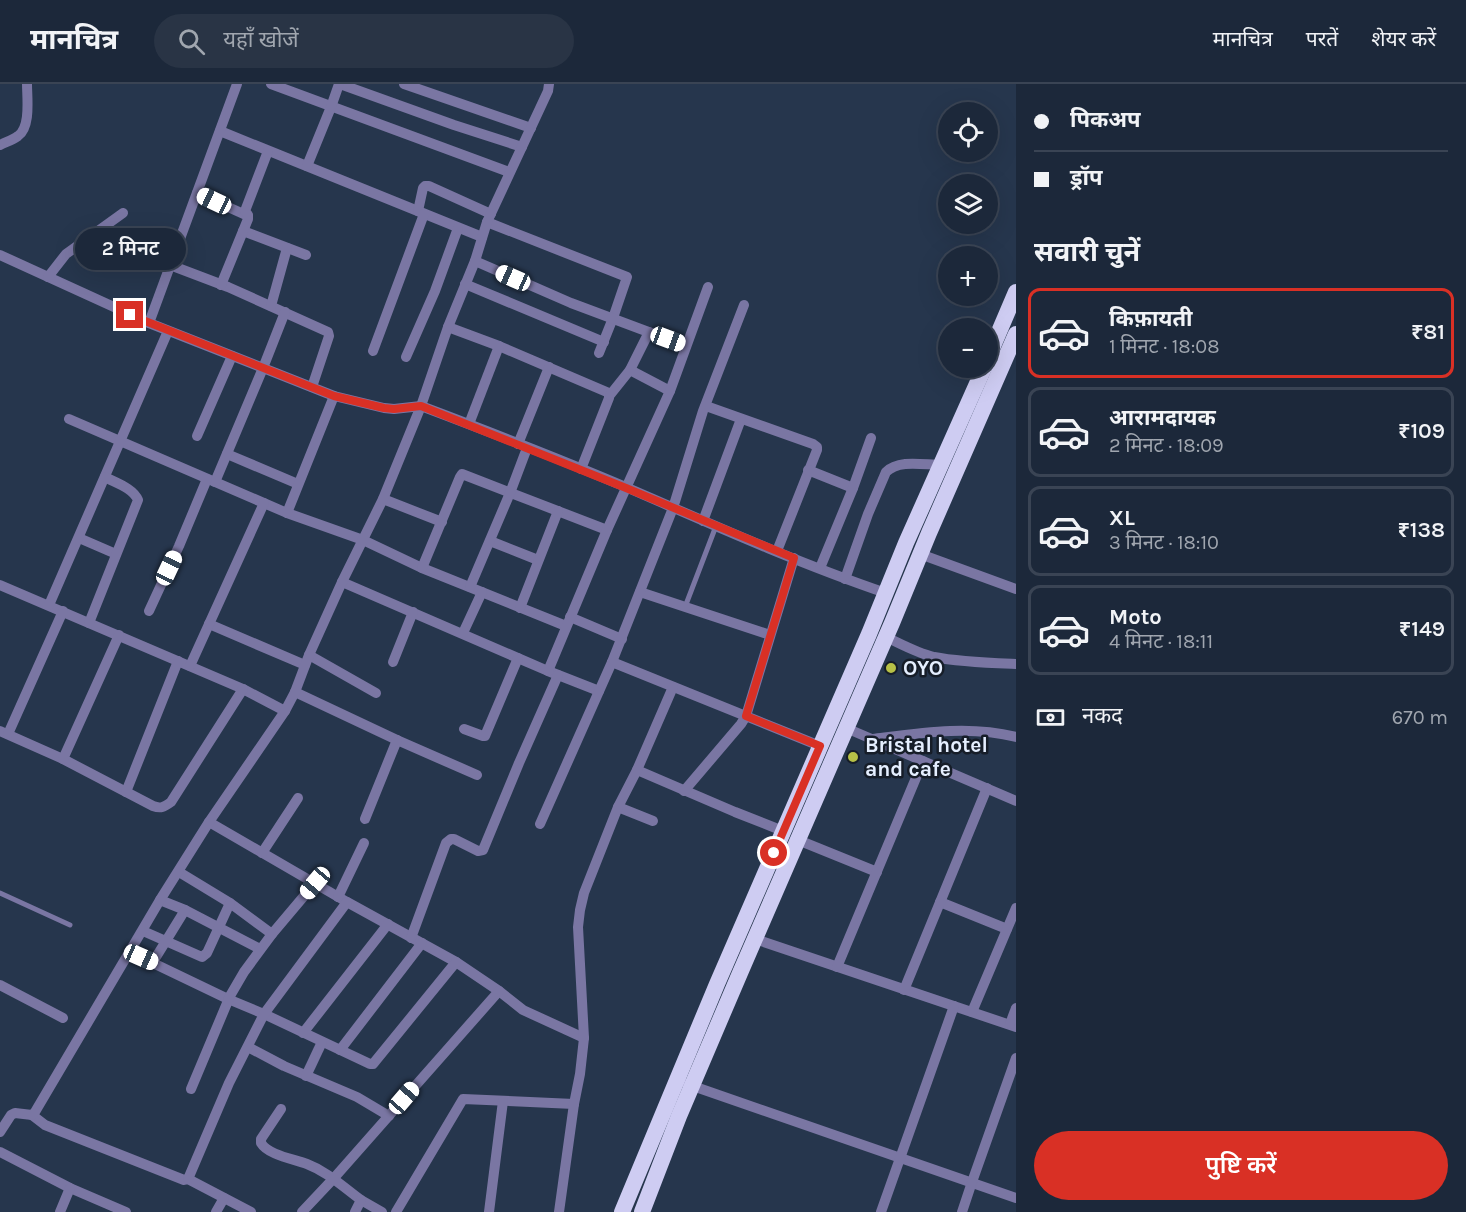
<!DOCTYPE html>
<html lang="hi">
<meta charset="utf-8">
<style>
:root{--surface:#1c283a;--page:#293445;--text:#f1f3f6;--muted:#a0a6af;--line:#3a4454;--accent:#d93025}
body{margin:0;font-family:Karla,"Noto Sans Devanagari",sans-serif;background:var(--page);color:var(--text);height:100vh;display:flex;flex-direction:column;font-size:22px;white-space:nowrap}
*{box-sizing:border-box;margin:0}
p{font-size:20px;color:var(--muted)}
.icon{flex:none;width:33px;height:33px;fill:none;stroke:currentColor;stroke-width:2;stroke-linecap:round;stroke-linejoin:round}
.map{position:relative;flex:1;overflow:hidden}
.side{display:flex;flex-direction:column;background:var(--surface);width:450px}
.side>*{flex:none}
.guide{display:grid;align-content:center;height:132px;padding:0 18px;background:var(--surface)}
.buttons{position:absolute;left:938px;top:18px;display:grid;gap:12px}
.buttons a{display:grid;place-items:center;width:60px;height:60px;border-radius:50%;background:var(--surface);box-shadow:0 6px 24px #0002,0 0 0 2px var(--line);font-size:30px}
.end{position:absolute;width:27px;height:27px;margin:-14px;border:8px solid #d93025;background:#fff;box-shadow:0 0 0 3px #fff}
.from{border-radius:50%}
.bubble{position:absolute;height:42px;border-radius:21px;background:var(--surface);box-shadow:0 6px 24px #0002,0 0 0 2px var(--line);font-size:20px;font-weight:600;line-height:42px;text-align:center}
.car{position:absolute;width:18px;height:36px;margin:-18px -9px;border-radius:8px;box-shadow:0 0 4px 2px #0007;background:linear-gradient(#fff 24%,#345 0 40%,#fff 0 76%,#345 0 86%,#fff 0)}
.guide b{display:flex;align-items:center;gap:21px;height:57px;font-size:22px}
.guide b+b{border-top:2px solid var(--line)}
.guide i{width:15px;height:15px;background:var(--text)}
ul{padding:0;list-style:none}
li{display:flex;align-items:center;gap:18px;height:90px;margin:0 12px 9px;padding:0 6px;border:3px solid var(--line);border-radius:12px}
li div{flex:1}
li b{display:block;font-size:22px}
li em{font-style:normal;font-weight:600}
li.active{border-color:var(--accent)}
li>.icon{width:54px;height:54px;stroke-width:1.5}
h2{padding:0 18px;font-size:27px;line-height:72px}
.pay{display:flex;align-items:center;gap:15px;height:66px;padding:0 18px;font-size:22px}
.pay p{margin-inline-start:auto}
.primary-button{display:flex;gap:12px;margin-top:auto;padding:12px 18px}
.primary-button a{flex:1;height:69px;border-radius:36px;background:var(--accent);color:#fff;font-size:24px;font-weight:600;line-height:69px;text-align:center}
header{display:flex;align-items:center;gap:36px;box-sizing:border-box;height:84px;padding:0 30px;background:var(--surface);border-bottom:2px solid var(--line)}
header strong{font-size:28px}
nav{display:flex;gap:33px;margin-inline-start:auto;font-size:21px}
.search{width:420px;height:54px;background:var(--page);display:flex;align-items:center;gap:15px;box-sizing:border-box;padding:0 21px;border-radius:33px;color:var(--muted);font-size:22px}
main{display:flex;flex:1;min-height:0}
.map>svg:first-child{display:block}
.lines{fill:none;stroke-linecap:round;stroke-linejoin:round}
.service{stroke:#7a76a3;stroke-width:5}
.minor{stroke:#7a76a3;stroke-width:10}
.trunk{stroke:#ceccf2;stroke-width:16}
.route{stroke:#d93025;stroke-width:8}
.poi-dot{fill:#b7c147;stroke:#161d28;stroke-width:2}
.labels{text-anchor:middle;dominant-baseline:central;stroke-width:5;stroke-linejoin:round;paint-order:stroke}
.poi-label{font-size:21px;font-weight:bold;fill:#e5efff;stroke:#161d28;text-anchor:start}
</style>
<header>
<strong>मानचित्र</strong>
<div class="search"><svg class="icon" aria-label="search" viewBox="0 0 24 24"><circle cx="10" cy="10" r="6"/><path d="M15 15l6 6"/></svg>यहाँ खोजें</div>
<nav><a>मानचित्र</a><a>परतें</a><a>शेयर करें</a></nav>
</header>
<main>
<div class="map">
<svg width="1016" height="1128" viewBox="0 0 1016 1128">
<rect width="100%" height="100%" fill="#26364d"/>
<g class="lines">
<g class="service">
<polyline points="685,523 716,442"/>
<polyline points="0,809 70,841"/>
</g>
<g class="minor">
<polyline points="271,0 509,88"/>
<polyline points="340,0 454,41 522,63"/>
<polyline points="404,0 531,44"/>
<polyline points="220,47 482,153"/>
<path d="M0,61C6,58 13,56 18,52C31,43 27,14 27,0"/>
<polyline points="307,82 331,23 339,0"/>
<polyline points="197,109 248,132"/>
<polyline points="418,127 423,104 425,102 429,102 491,130"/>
<polyline points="487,138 627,193 613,234 599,269"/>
<polyline points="243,147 306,171"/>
<path d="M0,171L149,239L334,312L384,324L394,325L421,322C490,348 560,375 628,404C713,441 798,479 886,509"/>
<polyline points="475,177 571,219 686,262"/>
<polyline points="170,181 228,203 328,248 329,252 312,303"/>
<polyline points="48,193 66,170 123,129"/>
<polyline points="465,200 604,258"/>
<polyline points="221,201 248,135 248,131 245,127 268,67"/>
<polyline points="271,222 287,164"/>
<polyline points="149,239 237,0"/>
<polyline points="448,243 499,262 609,309 609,314 581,385"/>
<polyline points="373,267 424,130"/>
<polyline points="406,273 435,207 458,144"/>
<polyline points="630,286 670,307"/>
<polyline points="610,311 630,286 649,248"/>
<polyline points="706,322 813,360 817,363 817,366 777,467"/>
<polyline points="69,335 287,429 363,456 422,484 566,542"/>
<polyline points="469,340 499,262"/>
<polyline points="197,352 232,272"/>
<polyline points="518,360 549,283"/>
<polyline points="227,370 298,400"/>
<polyline points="808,386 853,404"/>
<polyline points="215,398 263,284 285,228"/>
<polyline points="383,415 442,438"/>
<polyline points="287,429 334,312"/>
<polyline points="703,437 741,335"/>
<polyline points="79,454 116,470"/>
<polyline points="490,457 538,476"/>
<polyline points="920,470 1016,505"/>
<polyline points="422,484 460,393 462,390 607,446"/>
<polyline points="820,484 853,404 871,354"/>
<path d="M845,495L868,430L886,388C899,375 924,381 941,381"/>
<polyline points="342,498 548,587 599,607"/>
<polyline points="0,501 243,605 285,627"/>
<polyline points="470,503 510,409 527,364"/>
<polyline points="640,508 770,551"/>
<polyline points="49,521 168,247"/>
<polyline points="520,524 558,427"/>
<polyline points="149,527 179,462 207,395"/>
<polyline points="570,533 622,555"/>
<path d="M89,539L138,416C133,404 116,399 105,393"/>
<polyline points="209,540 305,581"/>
<polyline points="463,549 482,508"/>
<path d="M886,553C901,560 917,569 934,573C959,578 991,579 1016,580"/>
<polyline points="309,571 376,609"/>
<polyline points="393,578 413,528"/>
<polyline points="612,578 820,662"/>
<polyline points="190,582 264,419"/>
<polyline points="548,587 607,446 670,307 708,203"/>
<polyline points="295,608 397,656 477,691"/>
<polyline points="846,644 1016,717"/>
<polyline points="464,645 483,652 485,652 518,574"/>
<path d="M0,647L63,675L153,722C161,725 164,723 171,718L243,605"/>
<polyline points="8,650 63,527"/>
<path d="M873,655C920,649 969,641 1016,653"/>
<polyline points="63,675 119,551"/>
<polyline points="637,686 735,728 783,747"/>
<polyline points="684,707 741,640 746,632 794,474"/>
<polyline points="126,708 178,577"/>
<polyline points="618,723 653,737"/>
<polyline points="365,735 397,656"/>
<polyline points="209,738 347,818 456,878 499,907 523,926 584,954"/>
<polyline points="540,740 612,578 673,424 703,327 744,221"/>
<polyline points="798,756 877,788"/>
<polyline points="262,769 298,714"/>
<polyline points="179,788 230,819 272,850"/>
<polyline points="338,813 364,759"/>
<polyline points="160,816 185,826 260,865"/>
<polyline points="940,818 1007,845"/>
<polyline points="143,847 202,873 207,869 230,819"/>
<polyline points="411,854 446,759 451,755 454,755 478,767 483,766 519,679 558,591"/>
<polyline points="755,855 1016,943"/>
<polyline points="130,868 228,915 264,930 370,980 373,980 456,878"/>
<polyline points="153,878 185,826"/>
<polyline points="837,883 923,677"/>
<polyline points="0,901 63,934"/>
<polyline points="904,906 987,704"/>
<polyline points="972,928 1016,824"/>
<polyline points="1010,940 1016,924"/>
<polyline points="303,949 388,840"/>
<polyline points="248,963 284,982 357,1013 389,1032"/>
<polyline points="340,966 422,859"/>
<polyline points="306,992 322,958"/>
<polyline points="687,1000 1016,1114"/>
<polyline points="191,1005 230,912 244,888 272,850 315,799"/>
<path d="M281,1025L261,1055V1059C268,1071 294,1075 307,1080C328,1088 343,1103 361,1116C368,1120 375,1124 382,1128"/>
<polyline points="32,1031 45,1041 184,1096 188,1095 251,1128"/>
<polyline points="0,1048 11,1031 15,1029 32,1031 35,1028 160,816 209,738 285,627 295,608 309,571 342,498 383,415 421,322 448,243 475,177 487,138 548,7 549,0"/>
<polyline points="0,1068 70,1104 126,1128"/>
<polyline points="188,1095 229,999 264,930 347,818"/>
<polyline points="60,1128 70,1104"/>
<polyline points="216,1128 224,1114"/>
<polyline points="302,1128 334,1094 499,907"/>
<polyline points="355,1128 361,1116"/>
<polyline points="396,1128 463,1015 574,1020"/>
<polyline points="489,1128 503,1017"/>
<polyline points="559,1128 574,1020 580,990 584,954 578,843 580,826 584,809 618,723 637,686 673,603"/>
<polyline points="881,1128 954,922"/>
<polyline points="962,1128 972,1098 1016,974"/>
</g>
<g class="trunk">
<polyline points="987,276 1016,208"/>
<polyline points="622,1128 717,900 869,550 906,459 984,284"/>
<polyline points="642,1128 679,1032 740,889 892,539 929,449 1016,250"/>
</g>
</g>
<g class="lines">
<polyline class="route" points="130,231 334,312 384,324 394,325 421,322 626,404 794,474 746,632 820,662 774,769"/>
</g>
<g class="poi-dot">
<circle cx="891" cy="584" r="6"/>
<circle cx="853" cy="673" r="6"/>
</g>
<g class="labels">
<g class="poi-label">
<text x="903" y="584">OYO</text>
<text x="865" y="661">Bristal hotel<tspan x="865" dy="24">and cafe</tspan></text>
</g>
</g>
</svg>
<div class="buttons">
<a><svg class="icon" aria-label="locate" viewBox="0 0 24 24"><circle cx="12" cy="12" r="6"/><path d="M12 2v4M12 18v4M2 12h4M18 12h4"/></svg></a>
<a><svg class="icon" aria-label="layers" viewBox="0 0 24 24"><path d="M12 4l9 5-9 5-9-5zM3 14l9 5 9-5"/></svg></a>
<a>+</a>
<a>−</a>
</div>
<i class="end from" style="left:774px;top:769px"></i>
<i class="end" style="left:130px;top:231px"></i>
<div class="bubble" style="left:75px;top:144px;width:111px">2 मिनट</div>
<i class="car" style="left:214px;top:117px;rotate:295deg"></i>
<i class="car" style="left:513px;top:194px;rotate:294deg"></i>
<i class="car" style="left:668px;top:255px;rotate:110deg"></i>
<i class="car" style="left:169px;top:484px;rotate:25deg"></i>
<i class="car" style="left:315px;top:799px;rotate:220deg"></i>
<i class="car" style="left:141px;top:873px;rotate:114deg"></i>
<i class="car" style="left:404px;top:1014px;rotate:41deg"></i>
</div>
<section class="side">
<div class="guide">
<b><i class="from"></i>पिकअप</b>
<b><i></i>ड्रॉप</b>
</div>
<h2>सवारी चुनें</h2>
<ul>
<li class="active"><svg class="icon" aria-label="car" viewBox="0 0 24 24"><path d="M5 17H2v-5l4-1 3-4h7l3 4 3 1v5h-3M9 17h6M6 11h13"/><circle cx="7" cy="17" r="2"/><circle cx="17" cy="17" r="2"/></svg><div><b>किफ़ायती</b><p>1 मिनट · 18:08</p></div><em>₹81</em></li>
<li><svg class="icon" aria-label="car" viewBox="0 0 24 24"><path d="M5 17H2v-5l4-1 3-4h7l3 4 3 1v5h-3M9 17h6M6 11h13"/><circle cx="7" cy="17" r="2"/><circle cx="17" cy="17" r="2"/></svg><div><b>आरामदायक</b><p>2 मिनट · 18:09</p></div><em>₹109</em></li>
<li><svg class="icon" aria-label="car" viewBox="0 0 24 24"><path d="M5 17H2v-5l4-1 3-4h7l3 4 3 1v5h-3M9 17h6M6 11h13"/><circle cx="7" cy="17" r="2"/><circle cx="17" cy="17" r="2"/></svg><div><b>XL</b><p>3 मिनट · 18:10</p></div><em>₹138</em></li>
<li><svg class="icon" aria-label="car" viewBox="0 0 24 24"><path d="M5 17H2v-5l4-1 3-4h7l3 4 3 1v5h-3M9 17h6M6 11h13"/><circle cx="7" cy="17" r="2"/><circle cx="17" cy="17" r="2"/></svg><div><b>Moto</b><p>4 मिनट · 18:11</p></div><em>₹149</em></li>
</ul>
<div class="pay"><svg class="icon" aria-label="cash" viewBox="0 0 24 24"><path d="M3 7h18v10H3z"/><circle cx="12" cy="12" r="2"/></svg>नकद<p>670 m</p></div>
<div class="primary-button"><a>पुष्टि करें</a></div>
</section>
</main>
